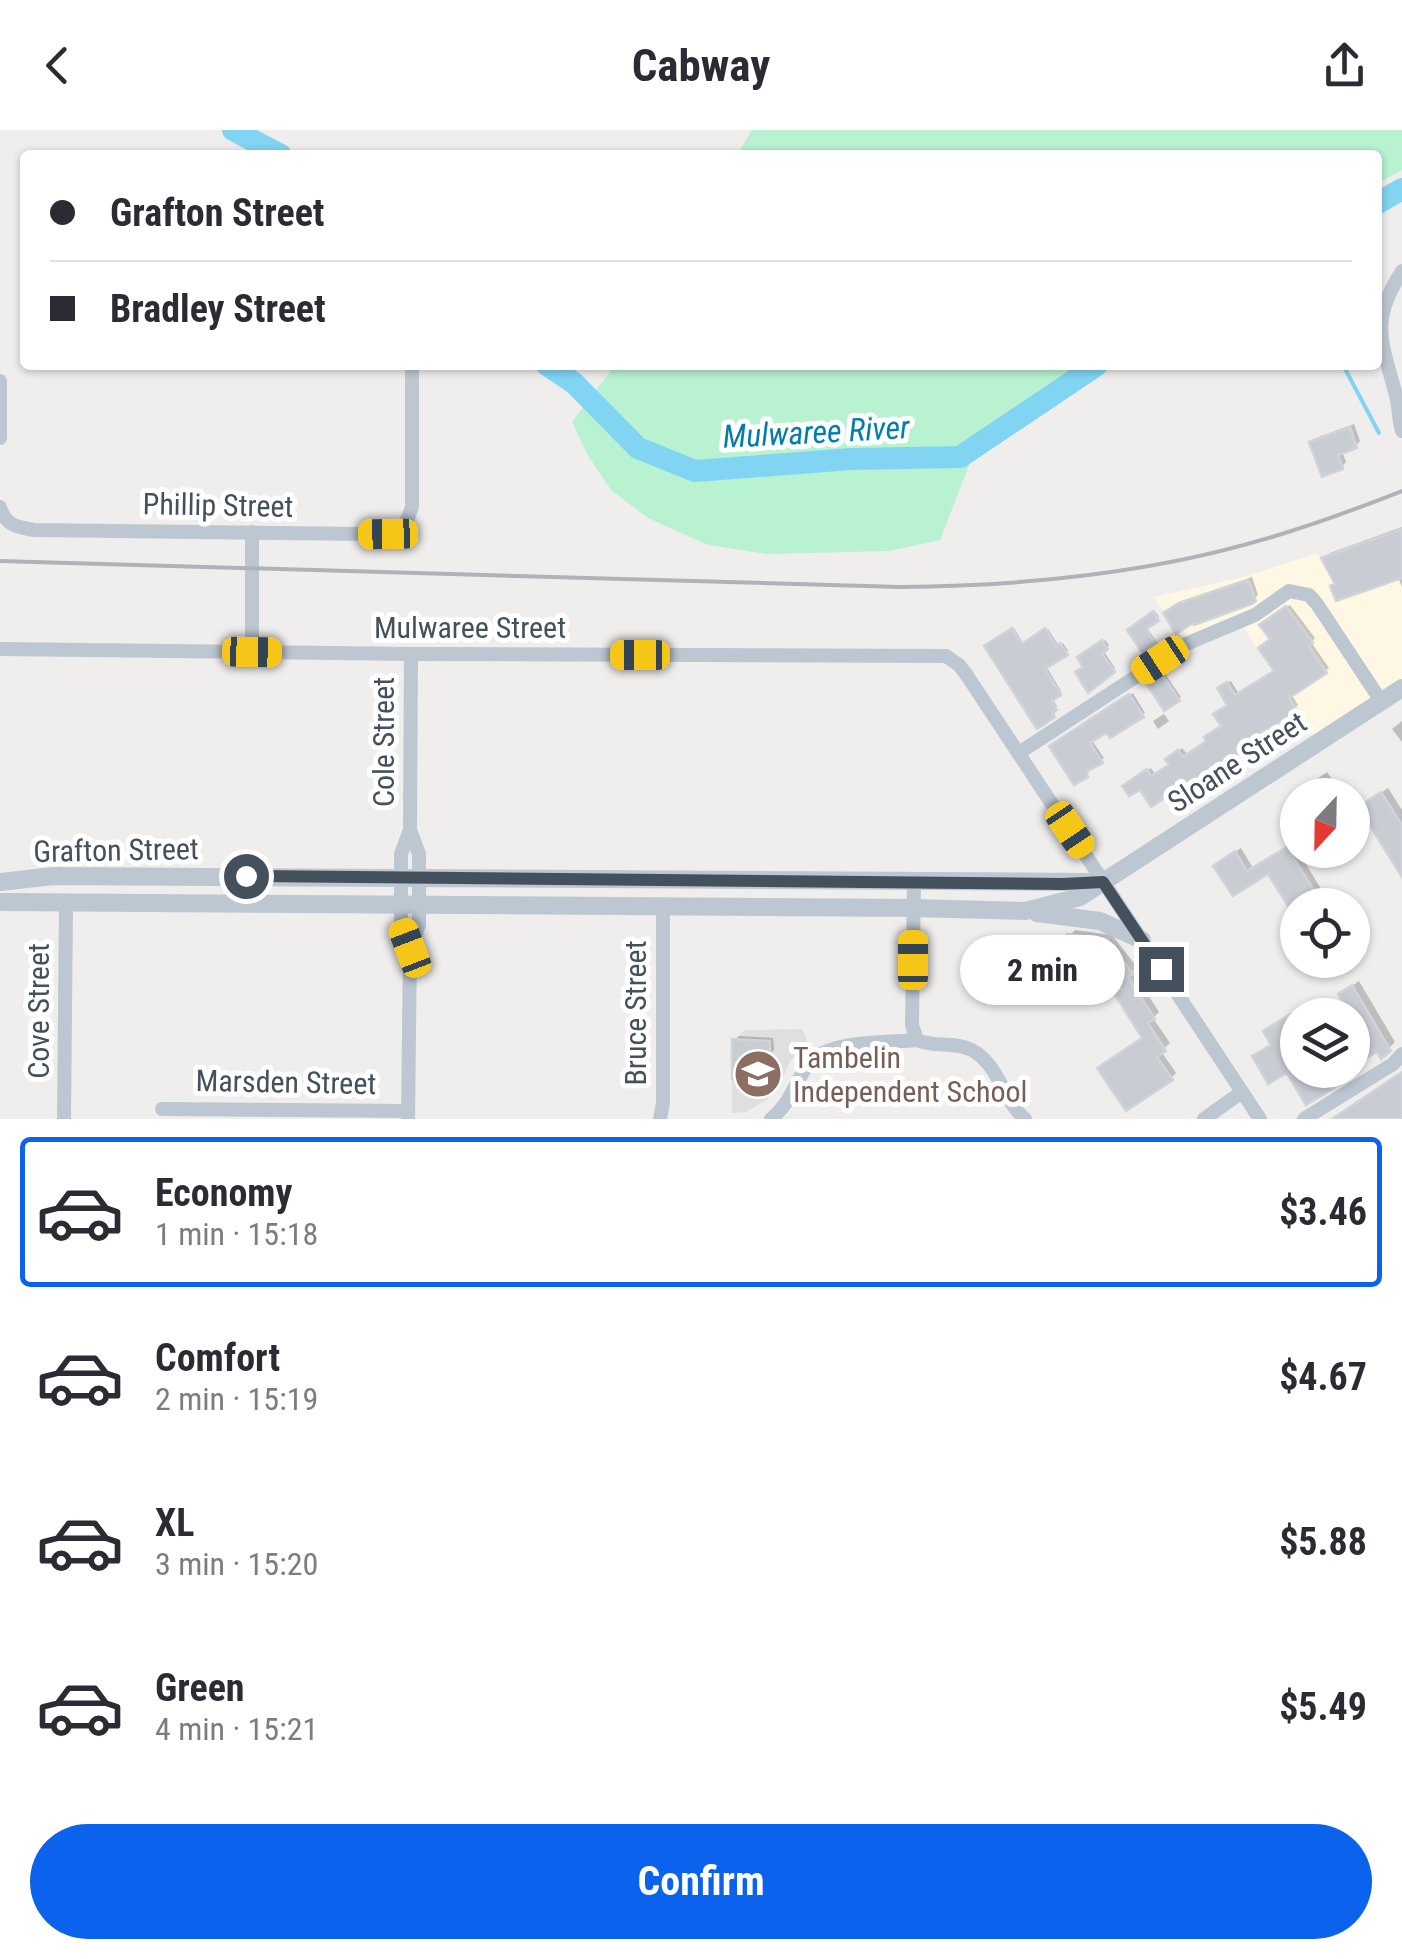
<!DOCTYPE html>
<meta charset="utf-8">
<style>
:root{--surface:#fff;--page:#f7f7f7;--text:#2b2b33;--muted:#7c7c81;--line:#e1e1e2;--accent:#0b62ec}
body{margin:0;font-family:"Roboto Condensed",sans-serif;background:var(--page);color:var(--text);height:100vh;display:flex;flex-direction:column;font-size:38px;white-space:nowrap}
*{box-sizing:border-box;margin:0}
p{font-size:32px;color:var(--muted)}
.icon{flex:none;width:55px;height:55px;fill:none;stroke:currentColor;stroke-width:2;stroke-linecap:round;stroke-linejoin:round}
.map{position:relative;height:989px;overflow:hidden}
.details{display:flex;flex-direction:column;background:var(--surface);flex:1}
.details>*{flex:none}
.top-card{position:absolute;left:20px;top:20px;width:1362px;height:220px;border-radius:10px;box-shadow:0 2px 8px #0004;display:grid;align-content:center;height:220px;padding:0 30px;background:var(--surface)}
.needle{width:65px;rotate:202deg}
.tools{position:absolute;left:1280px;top:648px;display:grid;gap:20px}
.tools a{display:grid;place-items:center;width:90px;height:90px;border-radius:50%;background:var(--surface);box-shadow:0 2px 8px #0004;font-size:50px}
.end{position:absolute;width:45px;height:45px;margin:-22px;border:12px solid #44505c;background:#fff;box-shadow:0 0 0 5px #fff}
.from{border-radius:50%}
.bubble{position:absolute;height:70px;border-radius:35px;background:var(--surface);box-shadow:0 2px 8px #0004;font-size:32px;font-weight:700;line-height:70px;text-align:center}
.car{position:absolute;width:30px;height:60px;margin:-30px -15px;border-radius:12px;box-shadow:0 0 8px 2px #0007;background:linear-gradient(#f5c518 24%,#345 0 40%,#f5c518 0 76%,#345 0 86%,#f5c518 0)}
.top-card b{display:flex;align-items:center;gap:35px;height:95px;font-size:38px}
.top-card b+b{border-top:2px solid var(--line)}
.top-card i{width:25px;height:25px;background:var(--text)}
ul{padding:18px 0 0;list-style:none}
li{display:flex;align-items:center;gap:30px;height:150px;margin:0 20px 15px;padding:0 10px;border:5px solid transparent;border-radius:10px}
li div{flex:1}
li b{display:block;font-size:38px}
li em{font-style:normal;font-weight:700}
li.selected{border-color:var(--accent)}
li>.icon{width:90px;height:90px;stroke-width:1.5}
.primary-button{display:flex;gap:20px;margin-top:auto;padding:20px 30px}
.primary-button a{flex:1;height:115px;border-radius:60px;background:var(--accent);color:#fff;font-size:40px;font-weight:700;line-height:115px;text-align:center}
header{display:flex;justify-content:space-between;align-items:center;height:130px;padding:0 30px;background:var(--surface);font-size:45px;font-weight:700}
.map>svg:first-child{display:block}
.commercial{fill:#fdf7e4}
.education{fill:#e1dedf}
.green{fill:#b8f2d1}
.shadow{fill:#0003}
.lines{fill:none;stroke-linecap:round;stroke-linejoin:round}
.stream{stroke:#81d5f2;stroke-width:4}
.river{stroke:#81d5f2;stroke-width:22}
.building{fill:#c9ccd3;stroke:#d1d3da;stroke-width:2.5}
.minor{stroke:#bcc7d1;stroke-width:14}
.tertiary{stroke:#bcc7d1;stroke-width:18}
.rail{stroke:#afb2b8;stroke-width:4}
.route{stroke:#44505c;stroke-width:12}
.labels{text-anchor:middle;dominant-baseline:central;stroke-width:10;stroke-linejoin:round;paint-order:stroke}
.street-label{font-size:30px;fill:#44505c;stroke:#fff}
.education-label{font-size:30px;fill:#785e54;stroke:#fff;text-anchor:start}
.water-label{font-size:32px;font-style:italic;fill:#037eaa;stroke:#fff}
</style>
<header><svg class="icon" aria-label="back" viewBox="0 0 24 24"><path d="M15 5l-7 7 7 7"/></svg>Cabway<svg class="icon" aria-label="share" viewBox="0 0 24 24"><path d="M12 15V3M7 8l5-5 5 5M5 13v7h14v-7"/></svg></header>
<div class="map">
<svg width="1402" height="989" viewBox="0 0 1402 989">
<rect width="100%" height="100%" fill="#f0eded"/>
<polygon class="commercial" points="1402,399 1402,558 1318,612 1239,491 1186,514 1154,467 1239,448 1316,424 1322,428"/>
<polygon class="education" points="802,899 808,912 791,930 776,959 768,969 746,982 732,983 732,909 737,909 744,900"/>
<g class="green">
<polygon points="752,0 1402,0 1402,40 1378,53 1378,25 737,25"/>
<polygon points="615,235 1083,235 980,307 940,410 889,421 768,424 708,415 648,388 611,360 587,324 572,292"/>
</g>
<g class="shadow">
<polygon points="1354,294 1360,311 1356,316 1342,321 1346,332 1342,337 1312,313 1316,308"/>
<polygon points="1402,397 1402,457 1398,447 1337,452 1324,429 1330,423"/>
<polygon points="1252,447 1258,465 1254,469 1170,480 1185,470"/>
<polygon points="1290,475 1315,508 1311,512 1329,538 1291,564 1298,575 1280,590 1262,600 1265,605 1262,608 1140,657 1129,653 1151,638 1155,644 1172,634 1168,629 1182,618 1188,625 1209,611 1224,595 1230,574 1224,555 1231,551 1239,564 1277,540 1272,509 1265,492"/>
<polygon points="1155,481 1159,487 1146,496 1158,514 1145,523 1130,501"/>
<polygon points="1014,498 1024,514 1048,499 1059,516 1063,513 1068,521 1046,536 1061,561 1052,568 1057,576 1053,579 1055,583 1054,585 989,515"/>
<polygon points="1105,510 1109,515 1103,520 1115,538 1102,548 1086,537 1082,526"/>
<polygon points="1164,542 1181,567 1178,569 1151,551"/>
<polygon points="1133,563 1145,583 1107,599 1091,609 1104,628 1087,638 1089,642 1087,645 1055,614"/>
<polygon points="1164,584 1169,591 1158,599 1153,591"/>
<polygon points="1402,591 1402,612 1392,599"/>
<polygon points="1327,642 1343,665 1307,665 1303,659"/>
<polygon points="1388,658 1402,680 1402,742 1361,677"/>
<polygon points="1298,680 1298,697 1290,686"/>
<polygon points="1298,710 1296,718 1331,775 1298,775 1268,741 1234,763 1221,731 1241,718 1253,738"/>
<polygon points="1075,800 1112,805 1137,837 1133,841 1159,882 1153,888 1170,913 1161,921 1176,943 1171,948 1100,938 1145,907 1124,858 1106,826 1070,805"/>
<polygon points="1359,851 1395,912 1382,925 1352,885 1339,885 1336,880 1346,872 1341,864"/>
<polygon points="1298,880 1301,885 1298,885 1298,940 1333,940 1339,950 1333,956 1288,940 1266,901"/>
<polygon points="739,906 773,908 774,920 769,924 759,924 759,933 749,947 734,910"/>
</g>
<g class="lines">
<polyline class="stream" points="1343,235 1379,303"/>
<g class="river">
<polyline points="233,0 281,25"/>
<polyline points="1378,73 1402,59"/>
<polyline points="547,235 574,253 638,318 695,341 851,329 960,327 1097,235"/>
</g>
</g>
<g class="building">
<polygon points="1350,297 1357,318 1338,325 1343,339 1322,347 1309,312"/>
<polygon points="1402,399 1402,448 1336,471 1330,456 1335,454 1321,428"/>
<polygon points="1248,450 1256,471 1252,474 1194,495 1193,493 1176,504 1163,483 1179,473"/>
<polygon points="1286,476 1313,513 1309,516 1327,543 1289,568 1297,580 1282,592 1259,604 1263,610 1239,626 1240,627 1216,643 1215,641 1170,672 1166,667 1151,677 1140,660 1129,666 1122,656 1147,639 1151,646 1169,635 1165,629 1178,620 1183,627 1206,611 1204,607 1221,596 1213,584 1227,575 1217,558 1227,552 1235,565 1274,541 1258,518 1270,509 1259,495"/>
<polygon points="1153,481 1159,491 1146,499 1158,518 1145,527 1127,500"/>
<polygon points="1012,498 1022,514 1045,498 1056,516 1060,513 1068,525 1045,539 1061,565 1052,571 1057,580 1052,582 1055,587 1037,599 984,516"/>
<polygon points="1102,510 1108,519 1102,524 1115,542 1088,563 1075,542 1083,537 1077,527"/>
<polygon points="1161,543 1180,571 1164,581 1146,553"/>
<polygon points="1129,564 1144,587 1110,608 1106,603 1090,613 1103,633 1086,642 1088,647 1074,655 1049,616"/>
<polygon points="1381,662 1402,695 1402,747 1358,677"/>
<polygon points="1287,717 1323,775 1298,775 1298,792 1268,744 1233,766 1213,736 1235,721 1247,741"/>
<polygon points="1067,804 1106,809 1133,844 1128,847 1155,889 1148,893 1166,921 1157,927 1173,950 1126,981 1097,938 1142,908 1114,863 1122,859 1108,842 1095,852 1086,841 1100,828 1070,825"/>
<polygon points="1352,855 1391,921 1381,929 1377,922 1363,930 1352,913 1352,885 1324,885 1344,874 1338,864"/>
<polygon points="1291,884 1298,895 1298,940 1324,940 1334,958 1306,975 1287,943 1268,954 1252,926 1271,915 1263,901"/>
<polygon points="732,909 770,911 770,927 756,927 755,940 751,940 750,950 732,949"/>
<polygon points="1402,942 1402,989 1332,989"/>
</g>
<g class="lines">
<g class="minor">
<path d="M1402,141C1367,195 1384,215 1397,270C1399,281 1399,291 1402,301"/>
<polyline points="0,251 0,308"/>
<path d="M0,377C5,395 16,397 34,400L368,404C394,403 405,404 412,376V235"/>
<polyline points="0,519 411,524 946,526 959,535 968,547 1260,989"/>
<polyline points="252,522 252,402"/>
<polyline points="1019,623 1186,514 1255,485 1289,461 1309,465 1317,474 1381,571"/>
<polyline points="914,750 912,895 917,910"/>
<polyline points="410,818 419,795 419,724 410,700 411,524"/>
<polyline points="162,979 408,981"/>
<polyline points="64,989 66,773"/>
<polyline points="408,989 410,818 401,794 401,724 410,700"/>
<polyline points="660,989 663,973 663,777"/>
<path d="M771,989C789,975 794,956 806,937C823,909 886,913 917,910C934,918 954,911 972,920C1000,936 1002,969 1025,989"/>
<polyline points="1204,989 1242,962"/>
<polyline points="1304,989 1393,934 1402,924"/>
</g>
<g class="tertiary">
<polyline points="0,752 53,746 1099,752"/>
<polyline points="0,772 913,778 1025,781 1080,767 1402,558"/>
<polyline points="1037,783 1100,791 1142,810"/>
</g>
<path class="rail" d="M0,431L900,457C1025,456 1151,444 1272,407C1315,394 1359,378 1402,361"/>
</g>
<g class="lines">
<polyline class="route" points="246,746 1063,754 1103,752 1161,839"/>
</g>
<defs>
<g id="school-disc" transform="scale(2.5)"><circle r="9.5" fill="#8d6e63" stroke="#fff"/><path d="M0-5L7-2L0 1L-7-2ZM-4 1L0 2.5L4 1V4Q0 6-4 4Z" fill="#fff"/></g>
</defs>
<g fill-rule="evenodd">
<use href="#school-disc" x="758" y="944"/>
</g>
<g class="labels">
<g class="street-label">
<text transform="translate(218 375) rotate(1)">Phillip Street</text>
<text x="470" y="497">Mulwaree Street</text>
<text transform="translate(383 612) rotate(-90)">Cole Street</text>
<text transform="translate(1237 632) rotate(-33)">Sloane Street</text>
<text transform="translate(116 720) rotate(-1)">Grafton Street</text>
<text transform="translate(38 881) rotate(-90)">Cove Street</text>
<text transform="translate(635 883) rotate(-90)">Bruce Street</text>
<text transform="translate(286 952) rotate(1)">Marsden Street</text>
</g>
<g class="education-label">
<text x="793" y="927">Tambelin<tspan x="793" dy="34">Independent School</tspan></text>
</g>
<g class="water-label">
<text transform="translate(816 302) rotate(-3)">Mulwaree River</text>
</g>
</g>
</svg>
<div class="tools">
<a><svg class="needle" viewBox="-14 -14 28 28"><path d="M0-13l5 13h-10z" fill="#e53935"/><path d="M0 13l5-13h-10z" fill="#7c7c81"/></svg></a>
<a><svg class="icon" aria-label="locate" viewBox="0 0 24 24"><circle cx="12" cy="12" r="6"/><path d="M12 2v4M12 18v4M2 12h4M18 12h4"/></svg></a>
<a><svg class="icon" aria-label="layers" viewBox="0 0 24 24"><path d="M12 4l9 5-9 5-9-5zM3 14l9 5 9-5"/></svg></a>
</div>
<i class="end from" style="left:246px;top:746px"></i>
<i class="end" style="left:1161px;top:839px"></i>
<div class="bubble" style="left:960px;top:805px;width:165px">2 min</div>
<i class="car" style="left:388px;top:404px;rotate:269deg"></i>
<i class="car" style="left:252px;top:522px;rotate:91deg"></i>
<i class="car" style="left:640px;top:525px;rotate:270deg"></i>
<i class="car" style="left:1160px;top:530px;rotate:237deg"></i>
<i class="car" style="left:1070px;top:700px;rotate:146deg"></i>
<i class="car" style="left:410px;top:818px;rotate:339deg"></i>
<i class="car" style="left:913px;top:830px;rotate:0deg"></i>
<div class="top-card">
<b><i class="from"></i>Grafton Street</b>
<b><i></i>Bradley Street</b>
</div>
</div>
<section class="details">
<ul>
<li class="selected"><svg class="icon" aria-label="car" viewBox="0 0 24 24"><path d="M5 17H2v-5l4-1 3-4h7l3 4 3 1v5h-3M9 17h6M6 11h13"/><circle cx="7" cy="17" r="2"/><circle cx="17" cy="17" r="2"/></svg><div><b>Economy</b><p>1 min · 15:18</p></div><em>$3.46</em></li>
<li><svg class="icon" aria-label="car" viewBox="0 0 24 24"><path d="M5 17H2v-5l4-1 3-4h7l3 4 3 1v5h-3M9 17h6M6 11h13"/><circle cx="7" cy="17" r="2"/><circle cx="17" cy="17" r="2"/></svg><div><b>Comfort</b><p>2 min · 15:19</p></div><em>$4.67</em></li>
<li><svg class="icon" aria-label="car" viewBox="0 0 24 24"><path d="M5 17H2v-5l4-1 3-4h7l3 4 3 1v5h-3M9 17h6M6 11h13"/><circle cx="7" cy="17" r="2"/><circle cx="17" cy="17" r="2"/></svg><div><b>XL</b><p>3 min · 15:20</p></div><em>$5.88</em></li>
<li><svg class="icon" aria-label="car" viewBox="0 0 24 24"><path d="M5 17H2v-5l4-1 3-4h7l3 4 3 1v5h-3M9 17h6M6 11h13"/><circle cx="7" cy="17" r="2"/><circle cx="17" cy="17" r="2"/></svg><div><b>Green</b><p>4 min · 15:21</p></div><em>$5.49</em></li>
</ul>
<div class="primary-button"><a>Confirm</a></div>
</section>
